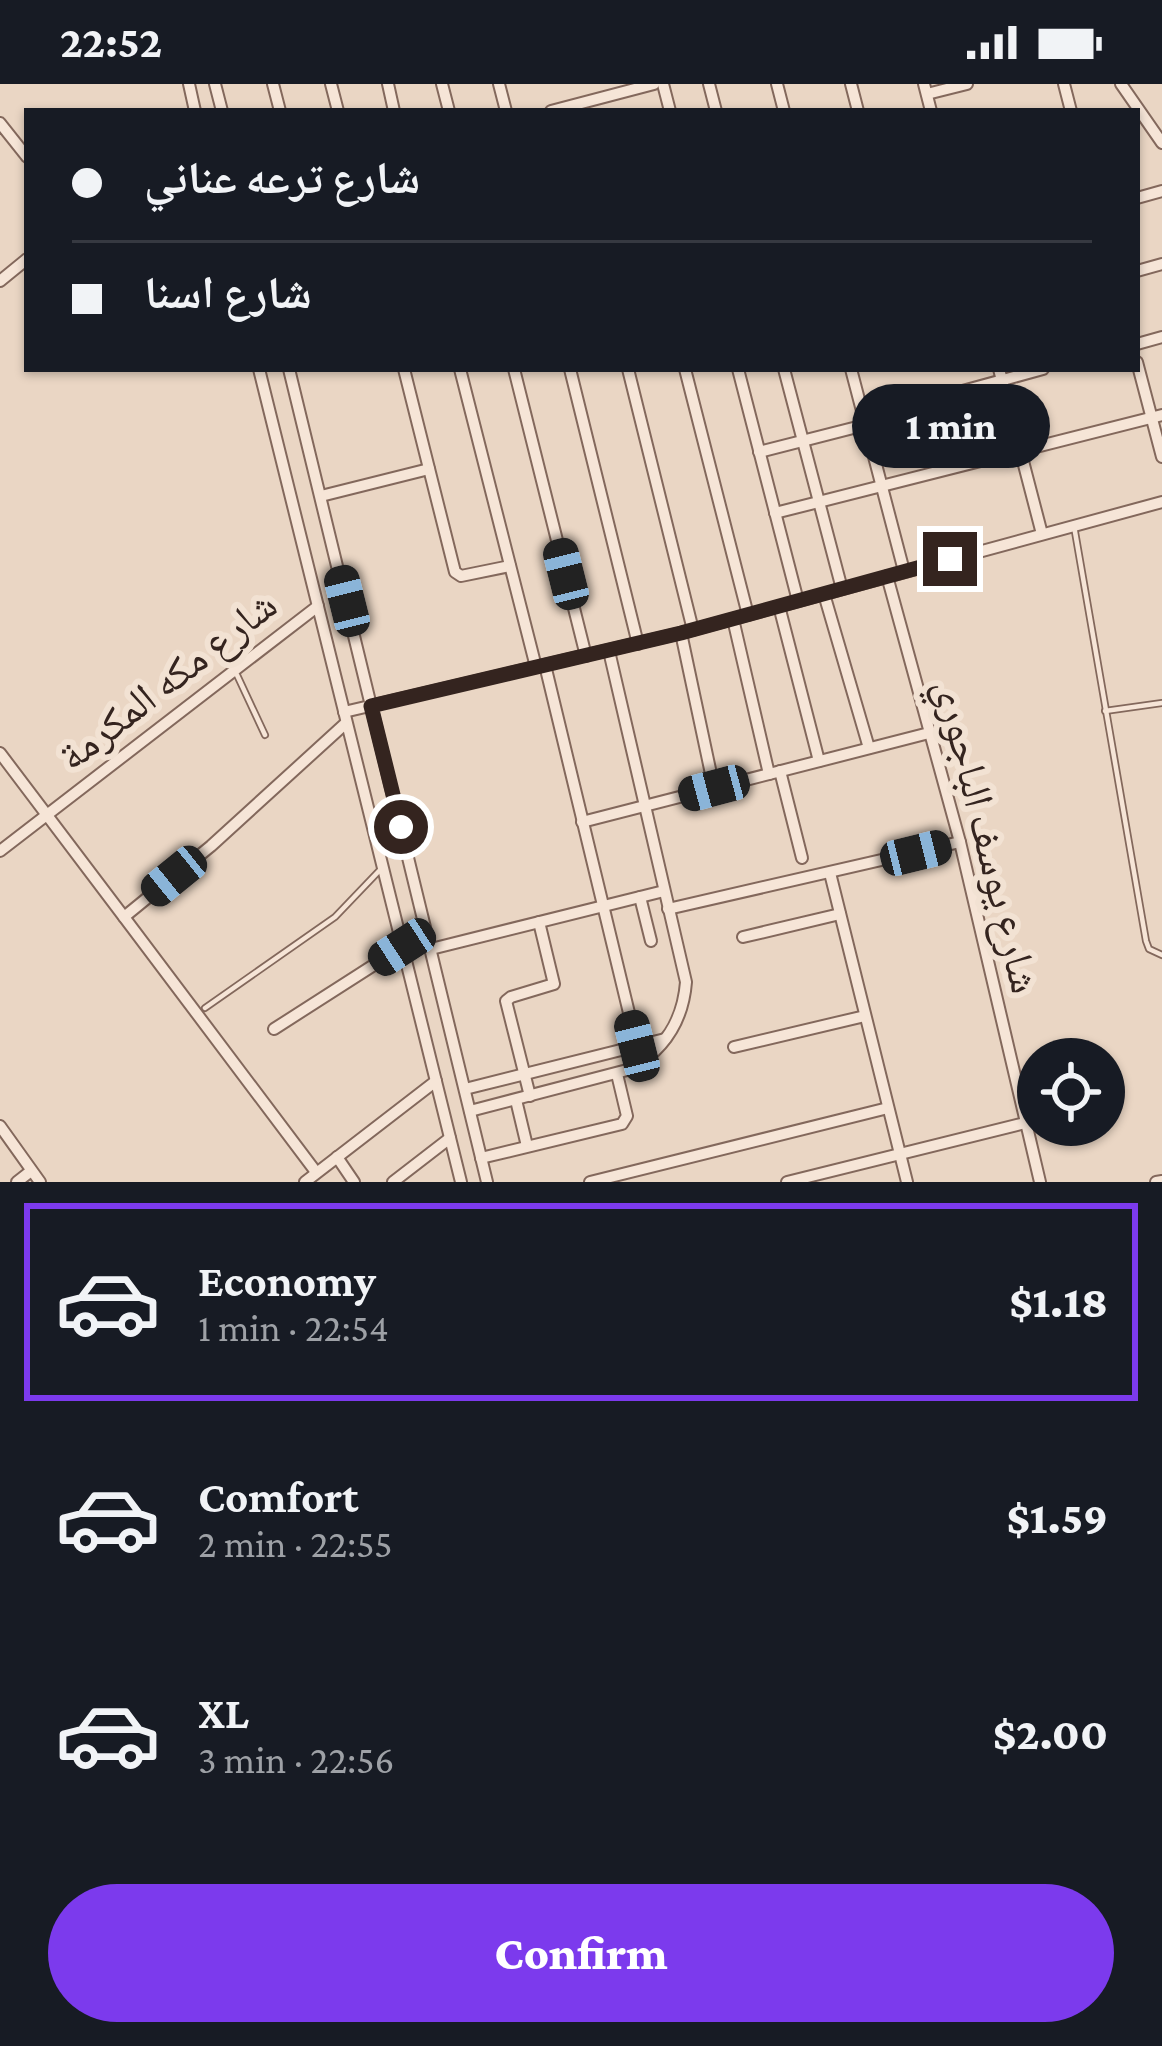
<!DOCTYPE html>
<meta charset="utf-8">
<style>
:root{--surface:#171b24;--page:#20242c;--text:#f1f3f6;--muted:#9ea1a6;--line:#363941;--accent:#7c3aed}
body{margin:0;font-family:"Crimson Pro","Noto Naskh Arabic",serif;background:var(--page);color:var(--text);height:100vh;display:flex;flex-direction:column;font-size:45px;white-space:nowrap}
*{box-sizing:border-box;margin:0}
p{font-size:39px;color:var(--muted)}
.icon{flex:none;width:66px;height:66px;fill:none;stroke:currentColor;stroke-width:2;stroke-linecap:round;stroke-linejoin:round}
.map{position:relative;height:1098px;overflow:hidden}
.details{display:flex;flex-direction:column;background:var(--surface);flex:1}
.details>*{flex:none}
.hud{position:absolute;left:24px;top:24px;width:1116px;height:264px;border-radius:0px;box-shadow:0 3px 9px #0004;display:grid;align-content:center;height:264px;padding:0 48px;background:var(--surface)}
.fabs{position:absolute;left:1017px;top:954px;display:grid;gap:24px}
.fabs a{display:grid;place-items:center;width:108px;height:108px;border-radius:50%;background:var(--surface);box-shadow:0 3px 9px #0004;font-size:60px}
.end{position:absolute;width:54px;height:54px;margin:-27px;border:15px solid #34241f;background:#fff;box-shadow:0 0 0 6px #fff}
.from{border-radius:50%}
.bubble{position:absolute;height:84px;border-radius:42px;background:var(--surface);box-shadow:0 3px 9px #0004;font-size:39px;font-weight:800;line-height:84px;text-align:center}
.car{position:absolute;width:36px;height:72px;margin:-36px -18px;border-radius:15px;box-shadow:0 0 9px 3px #0007;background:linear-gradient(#222 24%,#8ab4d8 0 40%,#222 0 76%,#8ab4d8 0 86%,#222 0)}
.hud b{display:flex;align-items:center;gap:42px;height:114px;font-size:45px}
.hud b+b{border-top:3px solid var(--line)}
.hud i{width:30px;height:30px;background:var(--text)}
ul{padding:21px 0 0;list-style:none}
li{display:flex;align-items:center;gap:36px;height:198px;margin:0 24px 18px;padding:0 24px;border:6px solid transparent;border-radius:0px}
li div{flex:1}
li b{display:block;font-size:45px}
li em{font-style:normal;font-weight:800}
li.on{border-color:var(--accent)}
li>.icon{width:108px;height:108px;stroke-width:1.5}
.button{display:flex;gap:24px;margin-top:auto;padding:24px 48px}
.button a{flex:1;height:138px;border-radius:72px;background:var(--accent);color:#fff;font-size:48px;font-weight:800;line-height:138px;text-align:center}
.status{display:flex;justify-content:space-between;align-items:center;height:84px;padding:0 60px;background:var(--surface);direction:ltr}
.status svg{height:33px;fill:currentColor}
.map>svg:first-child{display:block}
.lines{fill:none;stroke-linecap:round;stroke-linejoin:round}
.service-casing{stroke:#83685c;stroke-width:8}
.minor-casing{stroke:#83685c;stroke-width:14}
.service{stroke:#f6e5d7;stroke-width:4.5}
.minor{stroke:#f6e5d7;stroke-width:10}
.route{stroke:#34241f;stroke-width:15}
.labels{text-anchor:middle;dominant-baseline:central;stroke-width:12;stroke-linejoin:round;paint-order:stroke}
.street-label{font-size:42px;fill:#34241f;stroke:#f2e2d3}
</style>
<div class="status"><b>22:52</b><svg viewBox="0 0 49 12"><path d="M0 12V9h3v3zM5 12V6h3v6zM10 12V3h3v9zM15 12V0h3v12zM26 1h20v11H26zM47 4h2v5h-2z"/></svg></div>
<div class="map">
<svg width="1162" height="1098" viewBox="0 0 1162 1098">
<rect width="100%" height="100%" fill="#ead6c4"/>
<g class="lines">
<g class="service-casing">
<g id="service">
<polyline points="1074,442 1146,857 1149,865 1162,871"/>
<polyline points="237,591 265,651"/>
<polyline points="1105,627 1162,619"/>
<polyline points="205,924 335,833 379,787"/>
</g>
</g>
<g class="minor-casing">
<g id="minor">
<polyline points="189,0 195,27"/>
<polyline points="215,0 222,27"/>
<polyline points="273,0 280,27"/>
<polyline points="331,0 338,27"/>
<polyline points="388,0 394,27"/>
<polyline points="442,0 449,27"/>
<polyline points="499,0 506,27"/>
<polyline points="663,0 670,27"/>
<polyline points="709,0 716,27"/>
<polyline points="777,0 784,27"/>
<polyline points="851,0 858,27"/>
<polyline points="924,0 931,27"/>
<polyline points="1064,0 1071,27"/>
<polyline points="1121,0 1162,59"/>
<polyline points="927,10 967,0"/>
<polyline points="551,27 654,0"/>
<polyline points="0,39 27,73"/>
<polyline points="1137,114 1162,107"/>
<polyline points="1137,187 1162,180"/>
<polyline points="0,197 27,175"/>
<polyline points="1137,260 1162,253"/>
<polyline points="1137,278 1162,373"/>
<polyline points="259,285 461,1098"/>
<polyline points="289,285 487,1098"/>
<polyline points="404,285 455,488 461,492 510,482"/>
<polyline points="460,285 536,583"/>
<polyline points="514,285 586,572"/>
<polyline points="570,285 638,560"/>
<polyline points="628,285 693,546"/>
<polyline points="685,285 748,531"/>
<polyline points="738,285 798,517"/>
<polyline points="784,285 842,505"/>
<polyline points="851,285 904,487"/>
<polyline points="999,285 1042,450"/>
<polyline points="864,334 1043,285"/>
<polyline points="759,368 865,341"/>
<polyline points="321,412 429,385"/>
<polyline points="775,429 1162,331"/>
<polyline points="887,492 960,758 1040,1098"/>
<polyline points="824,510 869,664"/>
<polyline points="779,522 819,677"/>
<polyline points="733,535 769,690"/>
<polyline points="681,549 714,704"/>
<polyline points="545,581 637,962"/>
<polyline points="344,628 681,549 1162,418"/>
<polyline points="0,669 124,833 211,762 346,639"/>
<polyline points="780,687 802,774"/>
<polyline points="582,738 929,649"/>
<polyline points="0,767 318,522"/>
<polyline points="830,789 907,1098"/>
<polyline points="640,813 651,857"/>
<polyline points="668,825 960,758"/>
<polyline points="124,833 316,1088"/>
<polyline points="743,853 840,830"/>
<polyline points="431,865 664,807"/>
<polyline points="274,945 402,863"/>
<polyline points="734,963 865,932"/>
<polyline points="465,1005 665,955"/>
<polyline points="530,1012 506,917 511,913 554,900 539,838"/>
<polyline points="516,1016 527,1062"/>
<path d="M470,1027L631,985C665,965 683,937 686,898L609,567"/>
<polyline points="0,1042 40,1098"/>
<polyline points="337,1073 354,1098"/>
<polyline points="481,1074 622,1040 627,1032 617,990"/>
<polyline points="17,1098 31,1087"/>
<polyline points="305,1098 436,997"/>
<polyline points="393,1098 450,1054"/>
<polyline points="590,1098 888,1024"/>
<polyline points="787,1098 1025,1039"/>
<polyline points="1156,1098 1162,1097"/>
</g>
</g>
<use href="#service" class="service"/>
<use href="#minor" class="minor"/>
</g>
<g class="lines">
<polyline class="route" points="401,743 371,622 681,549 950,475"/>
</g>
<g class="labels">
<g class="street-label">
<text transform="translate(167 596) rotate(-38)">شارع مكه المكرمة</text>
<text transform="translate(988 752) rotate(76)">شارع يوسف الباجوري</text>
</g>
</g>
</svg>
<div class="fabs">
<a><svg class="icon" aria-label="locate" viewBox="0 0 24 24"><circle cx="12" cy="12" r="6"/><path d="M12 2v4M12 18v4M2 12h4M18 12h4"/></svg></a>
</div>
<i class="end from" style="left:401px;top:743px"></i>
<i class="end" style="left:950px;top:475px"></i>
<div class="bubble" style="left:852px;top:300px;width:198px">1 min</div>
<i class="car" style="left:566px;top:490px;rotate:346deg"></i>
<i class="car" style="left:347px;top:517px;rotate:346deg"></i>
<i class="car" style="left:714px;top:704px;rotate:255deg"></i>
<i class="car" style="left:916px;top:769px;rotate:76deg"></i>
<i class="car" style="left:174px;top:792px;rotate:231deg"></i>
<i class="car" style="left:402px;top:863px;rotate:237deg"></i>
<i class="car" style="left:637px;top:962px;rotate:346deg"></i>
<div class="hud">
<b><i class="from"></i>شارع ترعه عناني</b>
<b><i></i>شارع اسنا</b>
</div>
</div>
<section class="details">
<ul>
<li class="on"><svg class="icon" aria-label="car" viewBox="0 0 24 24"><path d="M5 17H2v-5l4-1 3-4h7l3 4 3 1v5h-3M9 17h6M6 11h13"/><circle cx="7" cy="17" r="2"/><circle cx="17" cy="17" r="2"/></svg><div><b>Economy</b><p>1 min · 22:54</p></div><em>$1.18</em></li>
<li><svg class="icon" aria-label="car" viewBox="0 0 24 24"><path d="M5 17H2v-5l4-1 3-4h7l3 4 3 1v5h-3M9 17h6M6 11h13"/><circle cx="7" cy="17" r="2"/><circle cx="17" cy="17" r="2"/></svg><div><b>Comfort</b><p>2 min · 22:55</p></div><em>$1.59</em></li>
<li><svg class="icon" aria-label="car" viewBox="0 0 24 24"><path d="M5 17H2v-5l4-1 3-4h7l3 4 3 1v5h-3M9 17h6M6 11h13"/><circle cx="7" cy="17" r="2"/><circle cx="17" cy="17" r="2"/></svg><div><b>XL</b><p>3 min · 22:56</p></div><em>$2.00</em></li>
</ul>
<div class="button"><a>Confirm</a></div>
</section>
